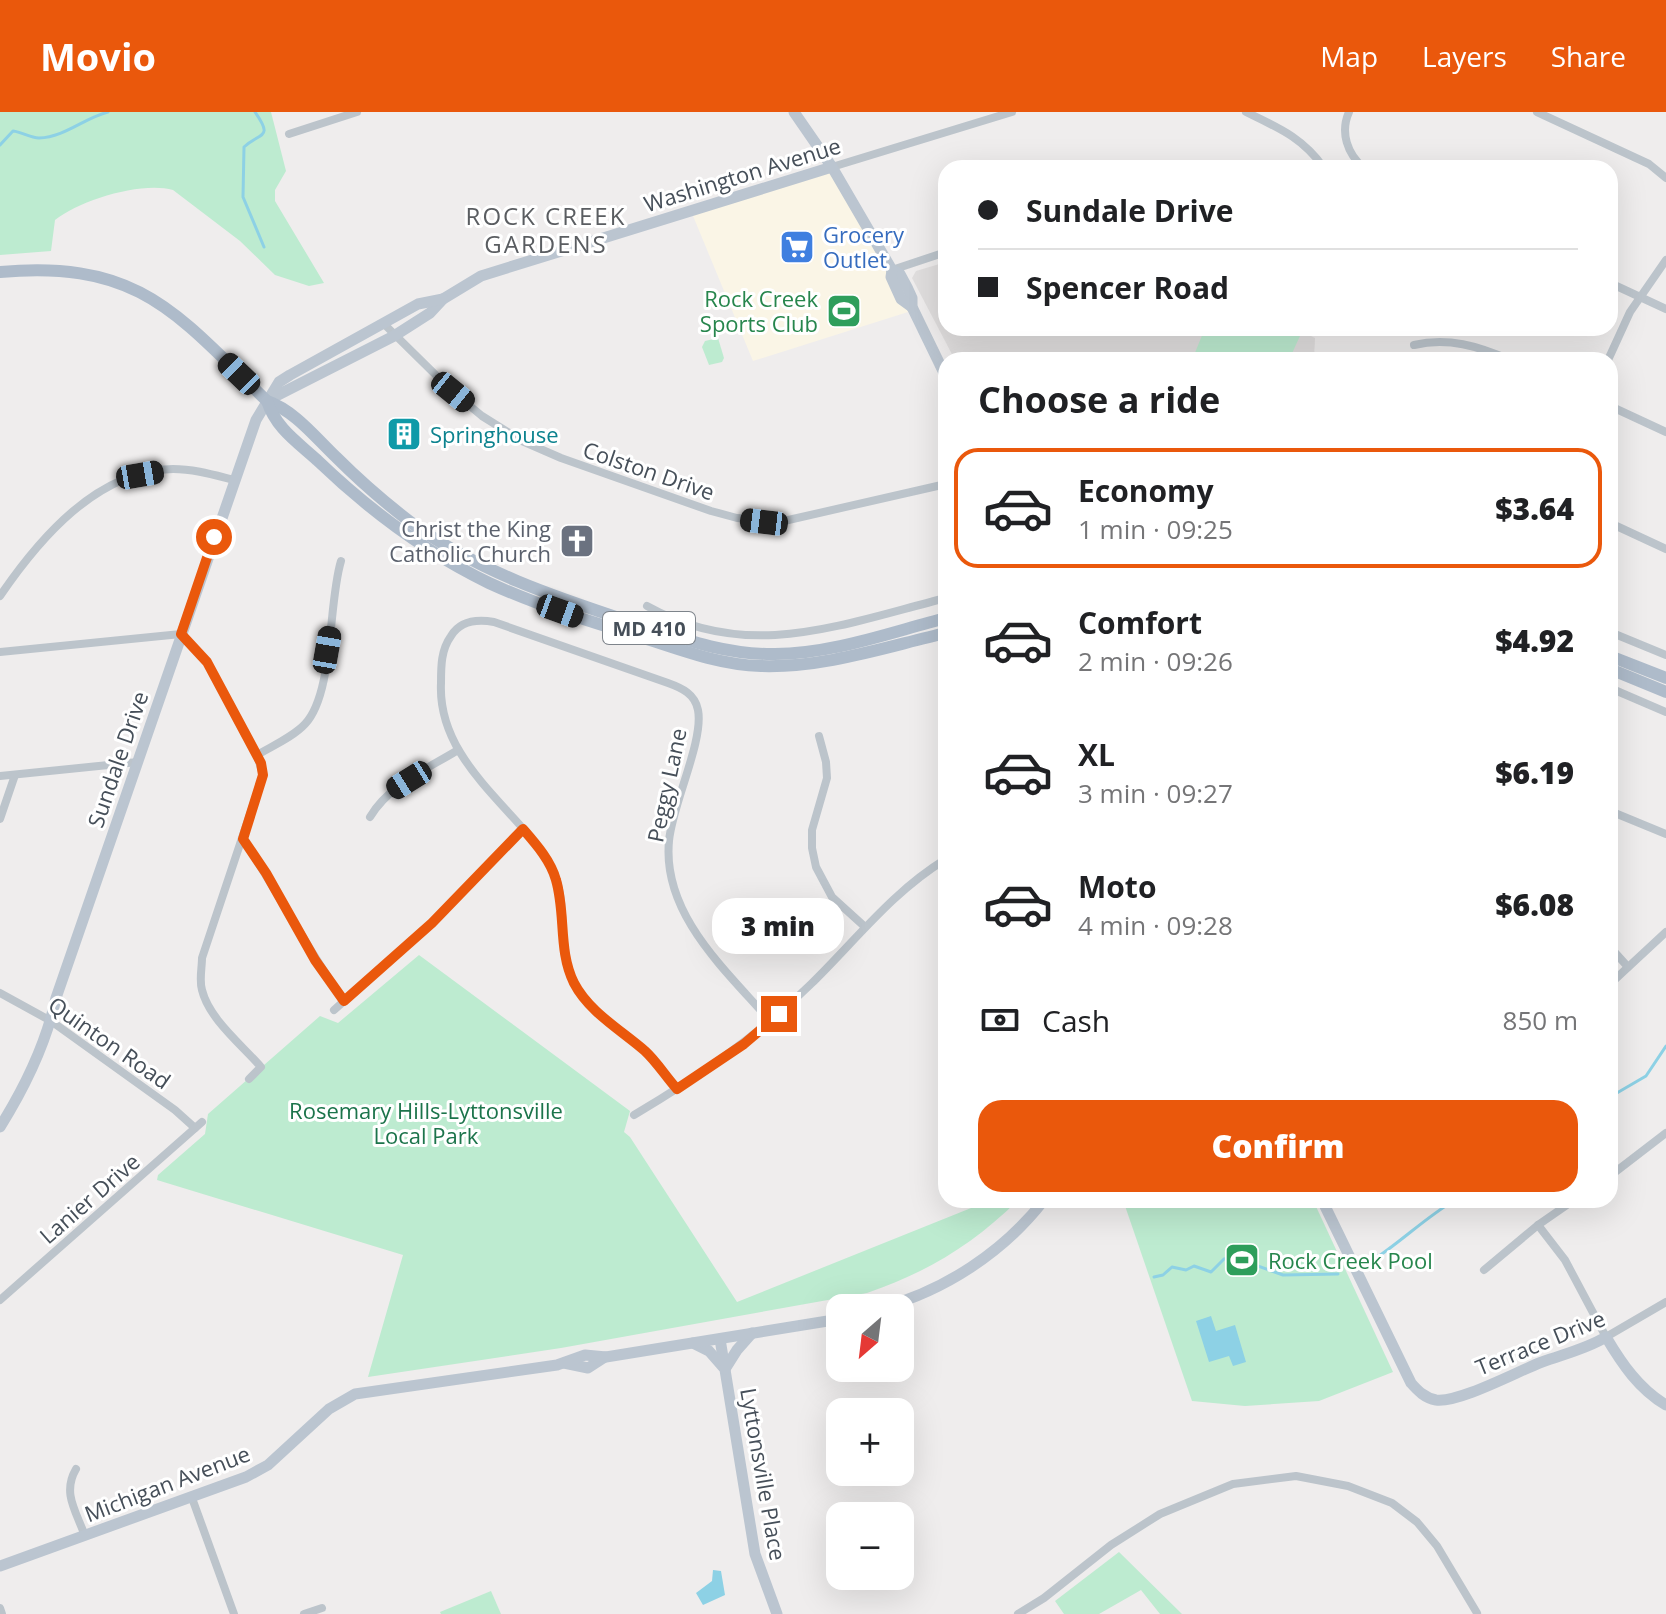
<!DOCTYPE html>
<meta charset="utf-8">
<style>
:root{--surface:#fff;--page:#f6f6f6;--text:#202124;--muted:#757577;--line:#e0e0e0;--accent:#ea580c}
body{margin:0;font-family:"Open Sans",sans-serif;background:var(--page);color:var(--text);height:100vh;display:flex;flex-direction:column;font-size:30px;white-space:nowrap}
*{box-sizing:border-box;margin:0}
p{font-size:26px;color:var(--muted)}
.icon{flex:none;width:44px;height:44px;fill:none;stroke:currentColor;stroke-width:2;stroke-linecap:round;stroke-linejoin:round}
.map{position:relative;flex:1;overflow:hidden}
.drawer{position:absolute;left:938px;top:240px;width:680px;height:856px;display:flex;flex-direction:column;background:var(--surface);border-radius:24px;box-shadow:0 8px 32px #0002}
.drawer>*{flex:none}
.hud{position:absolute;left:938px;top:48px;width:680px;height:176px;border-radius:24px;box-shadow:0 8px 32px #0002;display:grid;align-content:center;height:176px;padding:0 40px;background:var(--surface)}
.needle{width:52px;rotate:208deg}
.fabs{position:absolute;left:826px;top:1182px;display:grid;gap:16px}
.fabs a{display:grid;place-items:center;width:88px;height:88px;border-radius:16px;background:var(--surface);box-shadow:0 8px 32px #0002;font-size:40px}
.end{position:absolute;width:36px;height:36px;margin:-18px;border:10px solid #ea580c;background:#fff;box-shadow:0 0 0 4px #fff}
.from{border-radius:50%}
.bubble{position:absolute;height:56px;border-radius:24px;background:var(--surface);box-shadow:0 8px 32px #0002;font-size:26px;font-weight:800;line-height:56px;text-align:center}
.car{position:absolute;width:24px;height:48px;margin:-24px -12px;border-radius:10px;box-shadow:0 0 6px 2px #0007;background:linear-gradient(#222 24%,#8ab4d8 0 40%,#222 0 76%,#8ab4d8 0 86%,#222 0)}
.hud b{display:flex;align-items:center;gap:28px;height:76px;font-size:30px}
.hud b+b{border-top:2px solid var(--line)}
.hud i{width:20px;height:20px;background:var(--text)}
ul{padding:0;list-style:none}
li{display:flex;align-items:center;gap:24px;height:120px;margin:0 16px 12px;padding:0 24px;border:4px solid transparent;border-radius:24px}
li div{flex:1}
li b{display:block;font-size:30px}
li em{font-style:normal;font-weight:800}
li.active{border-color:var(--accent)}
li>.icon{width:72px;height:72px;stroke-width:1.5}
h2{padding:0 40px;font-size:36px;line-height:96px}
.pay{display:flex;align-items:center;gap:20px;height:88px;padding:0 40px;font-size:30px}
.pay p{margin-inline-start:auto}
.cta{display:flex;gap:16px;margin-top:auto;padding:16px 40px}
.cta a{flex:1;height:92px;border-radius:24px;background:var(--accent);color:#fff;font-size:32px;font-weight:800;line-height:92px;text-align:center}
header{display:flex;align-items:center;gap:48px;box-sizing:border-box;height:112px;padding:0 40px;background:var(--accent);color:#fff}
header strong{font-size:38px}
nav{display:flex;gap:44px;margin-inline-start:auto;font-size:28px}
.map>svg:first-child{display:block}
.commercial{fill:#faf5e6}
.education{fill:#e0dede}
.green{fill:#bdebd0}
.water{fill:#8dd1e5}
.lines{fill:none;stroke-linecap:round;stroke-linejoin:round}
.stream{stroke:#8dd1e5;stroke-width:3}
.street{stroke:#bcc4cb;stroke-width:8}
.secondary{stroke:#bbc5d0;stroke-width:11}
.primary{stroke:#aebbca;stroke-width:12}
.route{stroke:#ea580c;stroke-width:10}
.labels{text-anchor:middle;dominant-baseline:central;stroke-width:6;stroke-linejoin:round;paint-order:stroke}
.shield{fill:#fff;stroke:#7e848b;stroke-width:2}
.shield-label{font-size:20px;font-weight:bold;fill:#464f59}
.street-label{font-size:22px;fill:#464f59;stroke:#fff}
.shop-label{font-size:22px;fill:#366cbe;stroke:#fff;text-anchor:start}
.leisure-label{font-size:22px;fill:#27864d;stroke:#fff;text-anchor:end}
.culture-label{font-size:22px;fill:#0d838f;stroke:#fff;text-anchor:start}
.worship-label{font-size:22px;fill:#5b616d;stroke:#fff;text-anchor:end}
.park-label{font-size:22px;fill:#1c744b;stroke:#fff}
.neighbourhood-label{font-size:24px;letter-spacing:2px;fill:#5a5d61;stroke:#fff}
</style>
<header>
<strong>Movio</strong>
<nav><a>Map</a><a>Layers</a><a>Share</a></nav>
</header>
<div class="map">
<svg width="1666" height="1502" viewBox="0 0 1666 1502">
<rect width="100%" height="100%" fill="#efeded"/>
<polygon class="commercial" points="832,55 908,200 753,249 691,99"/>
<polygon class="education" points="946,150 946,216 1295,216 1315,226 1314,248 955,248 912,166 916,159"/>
<g class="green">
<path d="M0,0H271L286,59L275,78V89L324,171L309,174L275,163L240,129L173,78C142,69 80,88 55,108L51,139L0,143Z"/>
<polygon points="1205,216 1281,216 1300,224 1289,248 1192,248"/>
<polygon points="718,226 724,246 722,250 709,253 702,235 705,229"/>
<path d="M419,843L630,999L624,1020L630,1025L737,1190L991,1088H1018C974,1132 926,1161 867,1181L561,1236L368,1265L403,1143L157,1068L158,1063L205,1022L208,1002L320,904L338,911Z"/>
<polygon points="1123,1088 1313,1088 1393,1260 1319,1289 1245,1294 1192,1289"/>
<polygon points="1119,1440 1182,1502 1160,1502 1141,1478 1099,1502 1064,1502 1055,1489"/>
<polygon points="491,1479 501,1502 441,1502 440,1500"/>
</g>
<g class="water">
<polygon points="1211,1204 1216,1219 1235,1213 1246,1250 1233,1254 1229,1244 1209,1250 1196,1209"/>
<polygon points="713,1458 721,1459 725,1483 703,1493 696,1481 712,1469"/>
</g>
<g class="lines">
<g class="stream">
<path d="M255,0C274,27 260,20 244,35L243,85L264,135"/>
<path d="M0,33L13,19C22,20 30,26 39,26C65,25 84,6 108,0"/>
<polyline points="1610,985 1646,964 1666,934"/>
<path d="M1374,1144H1379C1405,1126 1428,1104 1455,1088"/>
<polyline points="1154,1165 1163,1163 1172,1155 1186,1158 1194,1154 1211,1160 1224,1147 1233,1145 1283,1163 1338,1162"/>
</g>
<g class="street">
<path d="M1246,0C1279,16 1303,26 1324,56"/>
<path d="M1349,0C1340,20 1347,42 1364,56"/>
<polyline points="1537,0 1649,52 1666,66"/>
<polyline points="289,22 357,0"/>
<polyline points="832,55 1012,0"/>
<polyline points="892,158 946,140"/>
<polyline points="1610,171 1666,197"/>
<polyline points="384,212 453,280 482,304 522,329 561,346 711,399 737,406 784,409 946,372"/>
<path d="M1414,233C1448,225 1478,234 1510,248"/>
<polyline points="1608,248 1630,200 1666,148"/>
<polyline points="1610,294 1666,320"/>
<polyline points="1610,411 1666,437"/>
<path d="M0,484C39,427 97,358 173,357C194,357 214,363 234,368"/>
<path d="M647,494C749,551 842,512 946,486"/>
<polyline points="1610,520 1666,543"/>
<path d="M0,540L181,522L207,550L257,643L263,663L202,846C202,856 199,868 202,878C209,907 242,933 261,955L249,967"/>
<polyline points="1610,576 1666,600"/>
<polyline points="819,624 826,650 827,666 812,718 812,736 816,755 832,785 864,814"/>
<path d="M257,643C272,634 293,625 305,612C334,581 328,491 341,449"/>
<polyline points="0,664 138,650"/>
<polyline points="1610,699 1666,722"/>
<path d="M370,705C389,673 427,657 458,638"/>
<polyline points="0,707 15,663"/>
<path d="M243,727C278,780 307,837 344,889"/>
<polyline points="1610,835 1628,855"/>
<polyline points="1610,872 1666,820"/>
<polyline points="0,881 51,909 175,998 195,1016"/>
<polyline points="334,898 432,811 523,717"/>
<path d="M677,977C667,965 657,950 646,940C622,918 591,901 575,873C556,839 568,801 556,766C550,749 537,733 526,720C488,676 438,634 441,571C441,554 441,538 451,524C460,509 477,507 494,510L668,571C682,576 695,582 698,598C704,629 672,693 669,729C662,803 727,859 771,910"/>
<path d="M634,1003C698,965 758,924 811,872C856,828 892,780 946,747"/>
<polyline points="1610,1064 1666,1021"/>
<polyline points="1538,1113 1565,1148 1606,1225 1666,1190"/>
<polyline points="1484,1158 1538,1113 1574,1088"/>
<polyline points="0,1188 202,1010"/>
<path d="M76,1357C62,1381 76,1399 85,1424"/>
<polyline points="192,1386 234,1502"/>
<polyline points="0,1496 2,1502"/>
<polyline points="304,1502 322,1496"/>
<polyline points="1018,1502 1044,1486 1111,1433 1160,1402 1233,1372 1296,1364 1348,1374 1392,1391 1417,1410 1437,1434 1477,1501"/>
</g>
<g class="secondary">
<polyline points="794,0 832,55 892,158 900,162 907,175 912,186 912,195 946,265"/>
<polyline points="892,158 891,165 901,187 912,195"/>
<polyline points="268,288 394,224 430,201 443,187 481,164 832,55"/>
<path d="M0,1015C25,975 46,932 56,886L256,308L279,270L290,263L418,192L443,187"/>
<path d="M1322,1088L1411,1271C1418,1279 1425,1286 1436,1288C1459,1291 1518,1259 1542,1250C1564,1242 1586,1237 1606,1225C1622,1252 1639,1277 1666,1293"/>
<path d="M881,1196C944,1179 1004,1140 1044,1088"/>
<polyline points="720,1227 755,1442 777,1502"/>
<polyline points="693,1231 709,1239 723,1255"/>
<polyline points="564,1251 588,1256 605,1245"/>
<polyline points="725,1257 737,1238 752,1221"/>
<polyline points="0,1454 246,1365 268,1353 329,1297 355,1282 557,1253 585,1243 606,1245 840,1207"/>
</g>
<g class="primary">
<path d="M0,160C139,148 175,200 267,289C295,299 315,325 336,345C359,368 383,389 409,409C476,459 555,485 634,511C680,526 725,543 775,542C832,542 891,520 946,506"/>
<path d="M267,289C276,316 296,329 317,348C368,397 425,440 489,471C537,493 588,509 638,524C678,537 719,553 761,554C824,556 885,535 946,521"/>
<polyline points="1610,544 1666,566"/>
<polyline points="1610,557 1666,580"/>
</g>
</g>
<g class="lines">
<path class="route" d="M214,425L181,522L207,550L261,651L263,663L243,727L266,761L315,848L344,889L432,811L523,717C536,732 551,749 556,768C566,802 558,839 574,871C589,900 621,918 645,939C657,950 666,965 677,977L744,932L779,902"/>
</g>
<defs>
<g id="supermarket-square" transform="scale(1.8)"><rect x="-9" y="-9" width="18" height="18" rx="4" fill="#3f7fe0" stroke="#fff"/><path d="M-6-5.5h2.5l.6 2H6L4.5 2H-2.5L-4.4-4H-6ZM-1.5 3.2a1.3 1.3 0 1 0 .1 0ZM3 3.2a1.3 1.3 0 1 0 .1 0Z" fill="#fff"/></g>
<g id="stadium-square" transform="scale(1.8)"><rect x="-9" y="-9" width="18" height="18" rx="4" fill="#2e9e5b" stroke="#fff"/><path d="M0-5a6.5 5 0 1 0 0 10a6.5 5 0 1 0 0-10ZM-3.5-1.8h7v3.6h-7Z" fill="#fff"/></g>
<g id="building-square" transform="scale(1.8)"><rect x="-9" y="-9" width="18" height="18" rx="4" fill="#0f9aa8" stroke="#fff"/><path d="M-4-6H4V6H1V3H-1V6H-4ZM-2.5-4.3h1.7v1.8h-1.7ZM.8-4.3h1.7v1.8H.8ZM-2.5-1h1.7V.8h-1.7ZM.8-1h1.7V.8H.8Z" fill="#fff"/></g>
<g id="church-square" transform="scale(1.8)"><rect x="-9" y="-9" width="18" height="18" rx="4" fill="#6b7280" stroke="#fff"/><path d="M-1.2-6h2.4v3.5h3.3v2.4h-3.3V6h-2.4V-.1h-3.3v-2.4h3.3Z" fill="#fff"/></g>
</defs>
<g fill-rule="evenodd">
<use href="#supermarket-square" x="797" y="135"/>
<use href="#stadium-square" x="844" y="199"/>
<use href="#building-square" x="404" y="322"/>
<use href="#church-square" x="577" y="429"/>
<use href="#stadium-square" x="1242" y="1148"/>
</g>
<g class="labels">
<rect class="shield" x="603" y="500" width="92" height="32" rx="6"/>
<g class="shield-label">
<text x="649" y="516">MD 410</text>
</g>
<g class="street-label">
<text transform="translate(742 62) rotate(-17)">Washington Avenue</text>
<text transform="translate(649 358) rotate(19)">Colston Drive</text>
<text transform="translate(117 647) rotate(-71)">Sundale Drive</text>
<text transform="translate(666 673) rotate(-78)">Peggy Lane</text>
<text transform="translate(110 930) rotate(35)">Quinton Road</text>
<text transform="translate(89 1086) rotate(-41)">Lanier Drive</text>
<text transform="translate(1540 1230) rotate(-22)">Terrace Drive</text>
<text transform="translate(764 1362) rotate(80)">Lyttonsville Place</text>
<text transform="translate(167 1371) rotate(-21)">Michigan Avenue</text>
</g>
<g class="shop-label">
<text x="823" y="122">Grocery<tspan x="823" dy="25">Outlet</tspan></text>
</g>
<g class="leisure-label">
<text x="818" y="186">Rock Creek<tspan x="818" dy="25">Sports Club</tspan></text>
<text x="1268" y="1148" text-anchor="start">Rock Creek Pool</text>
</g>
<g class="culture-label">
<text x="430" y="322">Springhouse</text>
</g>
<g class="worship-label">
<text x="551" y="416">Christ the King<tspan x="551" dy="25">Catholic Church</tspan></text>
</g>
<g class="park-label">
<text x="426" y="998">Rosemary Hills-Lyttonsville<tspan x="426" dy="25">Local Park</tspan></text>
</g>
<g class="neighbourhood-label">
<text x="546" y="103">ROCK CREEK<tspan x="546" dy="28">GARDENS</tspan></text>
</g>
</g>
</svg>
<div class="fabs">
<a><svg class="needle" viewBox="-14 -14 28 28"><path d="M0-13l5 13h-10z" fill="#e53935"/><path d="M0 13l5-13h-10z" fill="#757577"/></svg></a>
<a>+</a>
<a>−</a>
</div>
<i class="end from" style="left:214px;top:425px"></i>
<i class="end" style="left:779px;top:902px"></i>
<div class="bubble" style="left:712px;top:786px;width:132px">3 min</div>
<i class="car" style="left:239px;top:262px;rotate:314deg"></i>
<i class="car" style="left:453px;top:280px;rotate:129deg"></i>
<i class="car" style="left:140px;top:363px;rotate:80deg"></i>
<i class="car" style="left:764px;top:410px;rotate:277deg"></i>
<i class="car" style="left:560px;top:499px;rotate:110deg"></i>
<i class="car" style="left:327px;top:538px;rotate:10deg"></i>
<i class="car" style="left:409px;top:668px;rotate:238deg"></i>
<div class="hud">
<b><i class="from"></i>Sundale Drive</b>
<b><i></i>Spencer Road</b>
</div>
<section class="drawer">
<h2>Choose a ride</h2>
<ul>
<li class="active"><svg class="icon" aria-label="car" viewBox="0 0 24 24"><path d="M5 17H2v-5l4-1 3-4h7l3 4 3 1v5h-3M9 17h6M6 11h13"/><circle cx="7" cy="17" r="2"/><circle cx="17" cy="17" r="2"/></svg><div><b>Economy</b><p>1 min · 09:25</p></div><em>$3.64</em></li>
<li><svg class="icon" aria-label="car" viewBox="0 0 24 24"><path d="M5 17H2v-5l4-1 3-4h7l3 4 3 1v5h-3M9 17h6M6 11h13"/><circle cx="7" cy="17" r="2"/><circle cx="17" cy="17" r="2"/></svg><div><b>Comfort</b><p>2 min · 09:26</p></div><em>$4.92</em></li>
<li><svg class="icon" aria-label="car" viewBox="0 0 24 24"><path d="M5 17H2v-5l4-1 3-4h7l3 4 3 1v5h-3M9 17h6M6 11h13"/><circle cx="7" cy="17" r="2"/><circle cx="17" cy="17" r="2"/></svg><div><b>XL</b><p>3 min · 09:27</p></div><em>$6.19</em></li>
<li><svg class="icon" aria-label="car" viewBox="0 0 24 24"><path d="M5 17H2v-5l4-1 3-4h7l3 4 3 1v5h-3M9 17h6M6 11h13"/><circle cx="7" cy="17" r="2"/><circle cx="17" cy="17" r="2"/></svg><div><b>Moto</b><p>4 min · 09:28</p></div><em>$6.08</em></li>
</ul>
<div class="pay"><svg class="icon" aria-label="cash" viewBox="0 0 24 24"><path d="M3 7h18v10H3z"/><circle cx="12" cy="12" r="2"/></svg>Cash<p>850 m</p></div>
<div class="cta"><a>Confirm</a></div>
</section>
</div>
